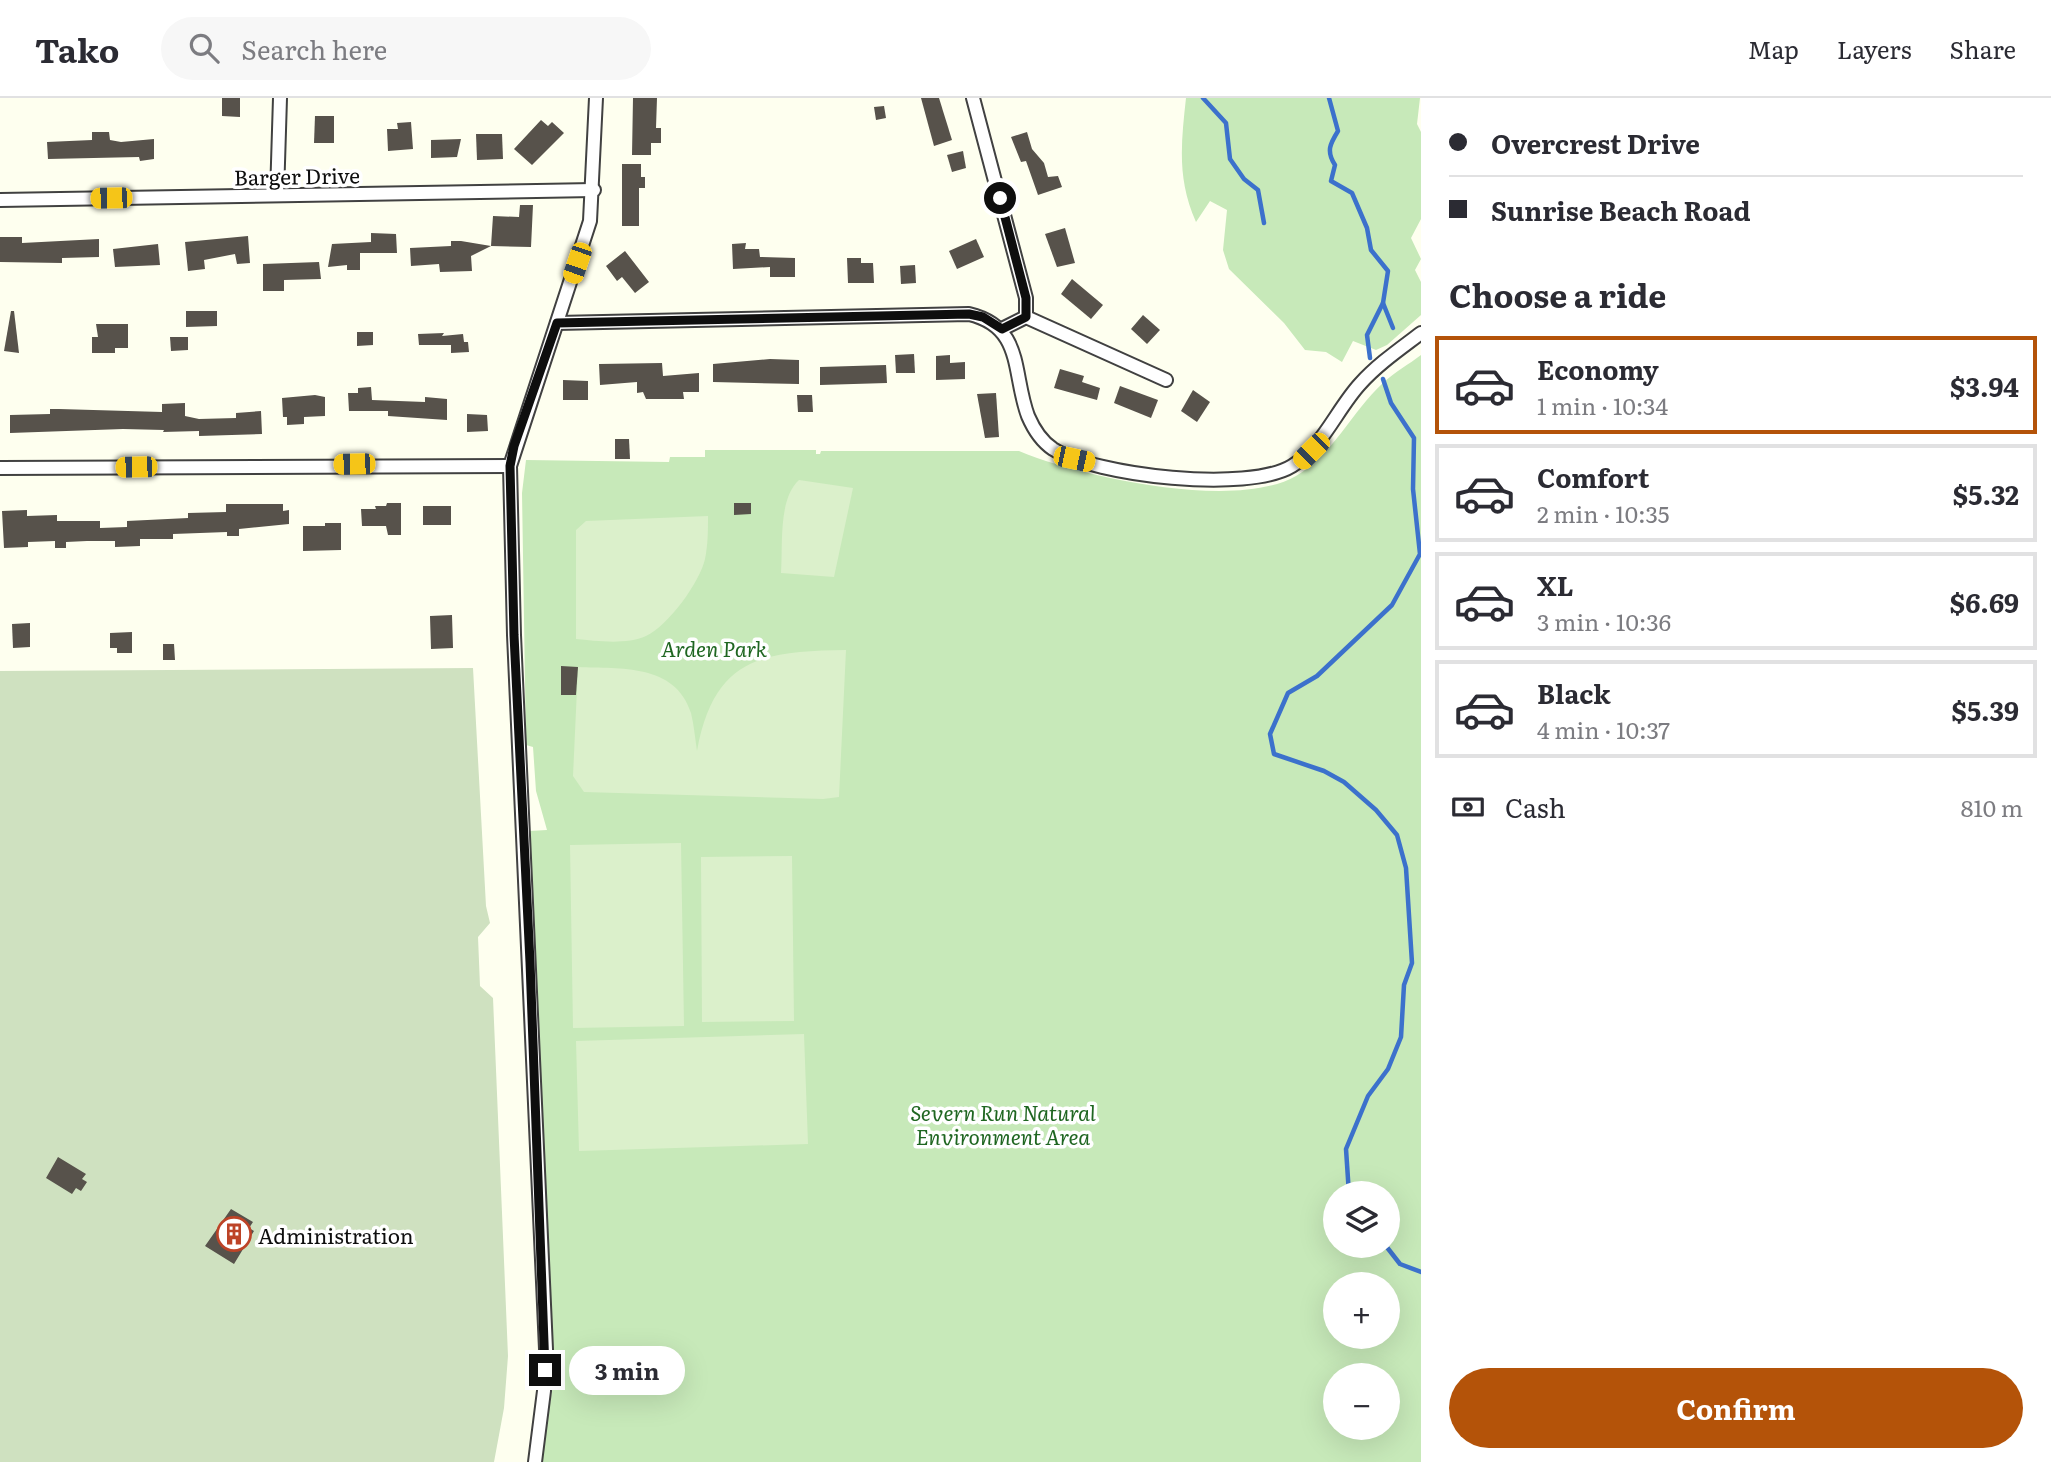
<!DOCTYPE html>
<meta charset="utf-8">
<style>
:root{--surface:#fff;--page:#f7f7f7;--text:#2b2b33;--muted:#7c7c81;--line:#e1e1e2;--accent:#b45309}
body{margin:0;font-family:Literata,serif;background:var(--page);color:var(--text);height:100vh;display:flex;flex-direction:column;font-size:26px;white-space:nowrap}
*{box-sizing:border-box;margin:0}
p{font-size:23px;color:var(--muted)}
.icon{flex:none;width:38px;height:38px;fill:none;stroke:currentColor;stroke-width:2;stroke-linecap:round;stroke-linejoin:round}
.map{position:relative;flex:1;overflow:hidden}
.drawer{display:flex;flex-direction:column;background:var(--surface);width:630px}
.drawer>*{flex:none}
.guide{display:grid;align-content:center;height:154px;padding:0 28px;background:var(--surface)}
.controls{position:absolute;left:1323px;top:1083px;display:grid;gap:14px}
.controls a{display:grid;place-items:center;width:77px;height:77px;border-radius:50%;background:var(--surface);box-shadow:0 7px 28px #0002;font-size:35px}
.end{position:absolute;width:32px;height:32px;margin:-16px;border:9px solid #0e0e0e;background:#fff;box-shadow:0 0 0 4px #fff}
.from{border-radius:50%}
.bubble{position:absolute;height:49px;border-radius:24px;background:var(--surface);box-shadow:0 7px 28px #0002;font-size:23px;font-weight:700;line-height:49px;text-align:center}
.car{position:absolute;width:21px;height:42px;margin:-21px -10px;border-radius:9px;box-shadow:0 0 5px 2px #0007;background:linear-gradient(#f5c518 24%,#345 0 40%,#f5c518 0 76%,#345 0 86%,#f5c518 0)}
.guide b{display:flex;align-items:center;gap:24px;height:66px;font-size:26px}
.guide b+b{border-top:2px solid var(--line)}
.guide i{width:18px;height:18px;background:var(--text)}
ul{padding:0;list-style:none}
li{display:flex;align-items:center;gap:21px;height:98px;margin:0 14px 10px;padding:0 14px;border:4px solid var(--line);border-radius:0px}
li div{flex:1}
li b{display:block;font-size:26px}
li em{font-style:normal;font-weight:700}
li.current{border-color:var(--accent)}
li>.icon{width:63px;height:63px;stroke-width:1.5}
h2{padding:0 28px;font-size:32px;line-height:84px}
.pay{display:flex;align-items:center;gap:18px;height:77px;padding:0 28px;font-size:26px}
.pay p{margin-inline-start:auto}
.cta{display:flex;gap:14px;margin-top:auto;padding:14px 28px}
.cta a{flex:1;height:80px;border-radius:42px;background:var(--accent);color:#fff;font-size:28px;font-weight:700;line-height:80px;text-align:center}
header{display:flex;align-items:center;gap:42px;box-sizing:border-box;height:98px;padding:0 35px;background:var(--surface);border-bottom:2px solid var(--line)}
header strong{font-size:33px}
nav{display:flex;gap:38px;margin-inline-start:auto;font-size:24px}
.search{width:490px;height:63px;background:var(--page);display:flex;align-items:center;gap:18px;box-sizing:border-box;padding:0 24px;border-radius:38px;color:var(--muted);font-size:26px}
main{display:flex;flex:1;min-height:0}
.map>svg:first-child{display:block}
.green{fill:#c7e9b9;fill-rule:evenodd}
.cemetery{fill:#cfe1c0}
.pitch{fill:#dbf0cb}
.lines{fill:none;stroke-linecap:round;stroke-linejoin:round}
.stream{stroke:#3c71cc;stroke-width:4.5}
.building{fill:#57524b}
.minor-casing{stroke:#414141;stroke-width:16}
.minor{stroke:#fff;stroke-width:12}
.route{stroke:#0e0e0e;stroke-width:9}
.labels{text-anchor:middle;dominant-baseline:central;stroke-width:7;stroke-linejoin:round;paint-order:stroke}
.street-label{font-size:21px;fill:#0e0e0e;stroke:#fff}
.park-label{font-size:21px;font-style:italic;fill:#1f6621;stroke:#fff}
.poi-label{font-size:21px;fill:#0e0e0e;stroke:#fff;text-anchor:start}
</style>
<header>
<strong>Tako</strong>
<div class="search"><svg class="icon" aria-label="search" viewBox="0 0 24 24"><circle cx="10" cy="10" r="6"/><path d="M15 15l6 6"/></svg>Search here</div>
<nav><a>Map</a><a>Layers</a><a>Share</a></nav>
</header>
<main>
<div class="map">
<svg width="1421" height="1364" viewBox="0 0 1421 1364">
<rect width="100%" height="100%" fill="#feffef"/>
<g class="green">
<path d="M1186,0H1420L1417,26L1421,34V121L1411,140L1421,161L1415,172L1421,184V217L1387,247L1376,252L1353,243L1342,264L1326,254L1305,252L1284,225L1229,171L1223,152L1227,112L1210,103L1196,124C1177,81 1181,46 1186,0Z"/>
<path d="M1421,257V1364H541L552,1292L529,733L547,732L536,693L533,649L526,647L522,395L526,362L669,364L670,359H705V352H816V356H820L821,353H1019C1081,379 1235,413 1296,378C1333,357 1352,313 1383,285C1396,273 1408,267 1421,257ZM1335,1096H1388V1148H1335ZM1335,1186H1388V1239H1335ZM1335,1278H1388V1330H1335Z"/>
</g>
<polygon class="cemetery" points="473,570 486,808 490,825 478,839 480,888 493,900 508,1258 504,1310 494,1364 0,1364 0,573"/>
<g class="pitch">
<path d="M799,382L853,390L834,479L781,475C783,447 778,401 799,382Z"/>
<path d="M708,418C708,432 708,447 705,461C700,484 668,528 646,538C626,547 597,543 576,541V432L586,423Z"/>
<path d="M846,552L839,699L823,701L584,694L573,678L578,569C620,571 675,565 691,615C694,627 695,640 697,653C714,560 762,553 846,552Z"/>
<polygon points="681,745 684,928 573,930 570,747"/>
<polygon points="792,758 794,923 702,924 701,759"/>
<polygon points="804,936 808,1046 579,1053 576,943"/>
</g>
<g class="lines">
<g class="stream">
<polyline points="1203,0 1226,25 1230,61 1244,81 1258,92 1264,125"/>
<path d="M1329,0L1338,33C1330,46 1326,53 1335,67L1331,83L1352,95L1367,130L1371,152L1388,173L1383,205L1367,237L1370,260"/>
<polyline points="1383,205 1393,230"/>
<polyline points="1349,1096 1346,1051 1368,998 1388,971 1401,939 1404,887 1412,865 1406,770 1397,737 1376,712 1344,684 1324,673 1274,656 1270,636 1288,595 1317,578 1392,507 1420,456 1413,391 1414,340 1391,305 1383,281"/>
<polyline points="1386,1148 1400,1166 1421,1174"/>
</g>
</g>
<g class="building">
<polygon points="222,0 240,0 240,19 222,18"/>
<polygon points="633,0 657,0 656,30 661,30 661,45 651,45 651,57 632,57"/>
<polygon points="921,0 939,0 952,42 934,48"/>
<polygon points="884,8 886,20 876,22 874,9"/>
<polygon points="315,18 334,18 334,45 314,45"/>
<polygon points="541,22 548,28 552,24 564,35 532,67 514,51"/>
<polygon points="411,24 413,51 388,53 387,31 398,31 397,25"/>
<polygon points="92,34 109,34 110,42 121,44 154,41 154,61 140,63 139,59 48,61 47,44 92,42"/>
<polygon points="1027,34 1032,51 1044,65 1048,79 1058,78 1062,89 1038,97 1026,63 1021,64 1011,39"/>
<polygon points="476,36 502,36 503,61 477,62"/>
<polygon points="461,41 457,59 431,60 431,42"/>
<polygon points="963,53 966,70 952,74 947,57"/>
<polygon points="622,66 641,66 641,79 645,79 645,90 639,90 639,128 622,128"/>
<polygon points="520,107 533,107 531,149 491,148 471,158 472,173 440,174 439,166 411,168 410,150 451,148 451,143 461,143 491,148 493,118 519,119"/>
<polygon points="1065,130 1075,165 1057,169 1045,136"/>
<polygon points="371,135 396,136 397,155 360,155 360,172 347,172 347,167 328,169 332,146 371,144"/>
<polygon points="248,138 250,165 237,166 235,156 204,162 205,171 188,173 185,144"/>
<polygon points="0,139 22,139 22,145 99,141 99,159 62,160 62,165 0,164"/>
<polygon points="976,141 984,159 957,171 949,153"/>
<polygon points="746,145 745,151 759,151 760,159 795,160 795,179 770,179 770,169 733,171 732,146"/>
<polygon points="158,146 160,167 115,169 113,151"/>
<polygon points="625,153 649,184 635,195 622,179 617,183 606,168"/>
<polygon points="847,160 861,160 861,165 873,165 874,185 848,185"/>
<polygon points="319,164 321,181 284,182 284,193 263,193 263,166"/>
<polygon points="915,167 916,185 901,186 900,168"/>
<polygon points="1072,181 1103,207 1091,221 1061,196"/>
<polygon points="11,213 14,213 19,255 4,253"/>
<polygon points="186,213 217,213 217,228 186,229"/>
<polygon points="1143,217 1160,232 1147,246 1131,231"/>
<polygon points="96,226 128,226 128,250 115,250 115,255 92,255 92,239 98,239"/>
<polygon points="357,234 373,234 373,247 357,248"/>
<polygon points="444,235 442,238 463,236 464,244 468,244 469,254 451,255 451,247 419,247 418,236"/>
<polygon points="170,239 188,239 188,252 171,253"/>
<polygon points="914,256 915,275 896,275 895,257"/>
<polygon points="950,257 950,265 965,264 965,281 936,282 936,258"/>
<polygon points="770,261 799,262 799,286 713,284 713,266"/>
<polygon points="662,265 663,278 699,275 699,294 683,294 684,301 646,301 643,294 637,295 637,284 600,287 599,266"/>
<polygon points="886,267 887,285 820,287 820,269"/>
<polygon points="1060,271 1084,278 1082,284 1100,290 1097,302 1054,290"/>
<polygon points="563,282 588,283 588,302 563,302"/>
<polygon points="1120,288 1158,302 1151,320 1114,305"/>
<polygon points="371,289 372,302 425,304 425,299 447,301 447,322 388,318 388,313 349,313 348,295 358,295 358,290"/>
<polygon points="1193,292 1210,304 1197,324 1181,313"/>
<polygon points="996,295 999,339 985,340 977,296"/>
<polygon points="315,297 325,299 325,318 304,319 304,326 287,327 287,319 283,319 282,300"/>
<polygon points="797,297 812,297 813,314 798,314"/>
<polygon points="185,305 185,318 199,321 236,320 236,315 261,313 262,336 199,338 199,333 163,334 164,332 123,331 10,335 10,317 50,316 50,311 59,311 162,314 162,306"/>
<polygon points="467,316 487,317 488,333 467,334"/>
<polygon points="615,341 629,341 630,361 615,361"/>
<polygon points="387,405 401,405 401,437 388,437 386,428 362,428 361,411 376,411 375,408 386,408"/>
<polygon points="734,405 751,405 751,416 734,417"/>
<polygon points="226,406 283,406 283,413 289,412 289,426 239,431 239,438 227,438 227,434 173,436 173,441 140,441 140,448 115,449 115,443 87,443 66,444 66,450 55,450 55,443 28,444 28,449 4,450 2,413 27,412 27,418 57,417 57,423 100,423 100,430 127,429 127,423 188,420 188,415 226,414"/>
<rect x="423" y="408" width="28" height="19"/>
<polygon points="325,425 341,425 341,452 303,453 303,428 325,428"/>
<polygon points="452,517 453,550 431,551 430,518"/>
<polygon points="30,525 30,549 13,550 12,526"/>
<polygon points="132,534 132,555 117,555 117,550 110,550 110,535"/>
<polygon points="163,546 174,546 175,562 163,562"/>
<polygon points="561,568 578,569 576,597 561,597"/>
<polygon points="58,1059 86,1076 82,1081 87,1084 81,1093 76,1090 72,1096 46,1080"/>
<polygon points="231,1111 253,1124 249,1130 254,1133 234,1166 205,1148"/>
</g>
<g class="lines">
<g class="minor-casing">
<g id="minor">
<polyline points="973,0 1026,200 1026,219"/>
<polyline points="277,97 280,0"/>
<polyline points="0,102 594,92"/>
<path d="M557,225L969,216C1024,229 1012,275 1028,318C1034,332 1041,343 1053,351C1096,378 1248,395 1292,368C1322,350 1337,311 1360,286C1378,266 1400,251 1421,235"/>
<polyline points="1002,231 1026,219 1166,282"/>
<polyline points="0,370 510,368"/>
<polyline points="535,1364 544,1293 546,1251 514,537 510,368 590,123 596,0"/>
</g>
</g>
<use href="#minor" class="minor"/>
</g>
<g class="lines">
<polyline class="route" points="545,1272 530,864 514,537 510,368 514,348 557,225 969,216 983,219 1002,231 1026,219 1026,200 1000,100"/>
</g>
<defs>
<g id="building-ring" transform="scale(1.75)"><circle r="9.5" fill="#fff" stroke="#bd4327" stroke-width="1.5"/><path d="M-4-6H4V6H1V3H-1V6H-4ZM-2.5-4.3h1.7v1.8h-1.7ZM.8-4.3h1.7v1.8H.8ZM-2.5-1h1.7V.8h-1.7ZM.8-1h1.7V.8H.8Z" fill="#bd4327"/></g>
</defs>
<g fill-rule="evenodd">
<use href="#building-ring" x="234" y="1136"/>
</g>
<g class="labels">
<g class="street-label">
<text transform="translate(297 77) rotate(-1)">Barger Drive</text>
</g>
<g class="park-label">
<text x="714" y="549">Arden Park</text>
<text x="1003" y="1013">Severn Run Natural<tspan x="1003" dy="24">Environment Area</tspan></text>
</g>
<g class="poi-label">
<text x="258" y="1136">Administration</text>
</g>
</g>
</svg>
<div class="controls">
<a><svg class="icon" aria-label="layers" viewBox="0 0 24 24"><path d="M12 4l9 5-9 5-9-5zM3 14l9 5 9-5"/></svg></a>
<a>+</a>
<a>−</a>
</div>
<i class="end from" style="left:1000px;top:100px"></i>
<i class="end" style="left:545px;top:1272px"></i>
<div class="bubble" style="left:569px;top:1248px;width:116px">3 min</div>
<i class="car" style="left:111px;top:100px;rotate:269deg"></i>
<i class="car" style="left:577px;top:165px;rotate:199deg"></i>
<i class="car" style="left:1311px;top:353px;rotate:225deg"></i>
<i class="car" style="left:1074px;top:361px;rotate:102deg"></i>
<i class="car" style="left:354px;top:366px;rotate:269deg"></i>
<i class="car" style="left:136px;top:369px;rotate:269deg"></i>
</div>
<section class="drawer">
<div class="guide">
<b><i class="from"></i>Overcrest Drive</b>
<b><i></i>Sunrise Beach Road</b>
</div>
<h2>Choose a ride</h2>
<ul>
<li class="current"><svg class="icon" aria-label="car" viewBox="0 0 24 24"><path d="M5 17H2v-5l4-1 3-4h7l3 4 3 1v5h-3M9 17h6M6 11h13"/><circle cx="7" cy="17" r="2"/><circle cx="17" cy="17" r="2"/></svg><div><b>Economy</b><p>1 min · 10:34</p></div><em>$3.94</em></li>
<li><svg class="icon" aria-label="car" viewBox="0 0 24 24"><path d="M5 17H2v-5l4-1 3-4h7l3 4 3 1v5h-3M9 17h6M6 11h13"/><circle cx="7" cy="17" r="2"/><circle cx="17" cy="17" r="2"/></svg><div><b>Comfort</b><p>2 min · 10:35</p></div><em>$5.32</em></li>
<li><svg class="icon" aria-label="car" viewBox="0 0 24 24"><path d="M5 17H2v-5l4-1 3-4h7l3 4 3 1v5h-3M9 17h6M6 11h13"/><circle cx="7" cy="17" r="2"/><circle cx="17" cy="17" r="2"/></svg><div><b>XL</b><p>3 min · 10:36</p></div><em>$6.69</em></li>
<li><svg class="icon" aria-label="car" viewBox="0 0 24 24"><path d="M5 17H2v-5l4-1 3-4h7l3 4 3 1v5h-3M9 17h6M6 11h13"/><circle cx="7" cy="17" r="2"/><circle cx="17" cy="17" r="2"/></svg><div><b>Black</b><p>4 min · 10:37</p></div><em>$5.39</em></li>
</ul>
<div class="pay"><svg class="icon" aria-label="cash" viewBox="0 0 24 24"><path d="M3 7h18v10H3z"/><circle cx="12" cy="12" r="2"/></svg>Cash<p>810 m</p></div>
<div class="cta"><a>Confirm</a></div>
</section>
</main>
